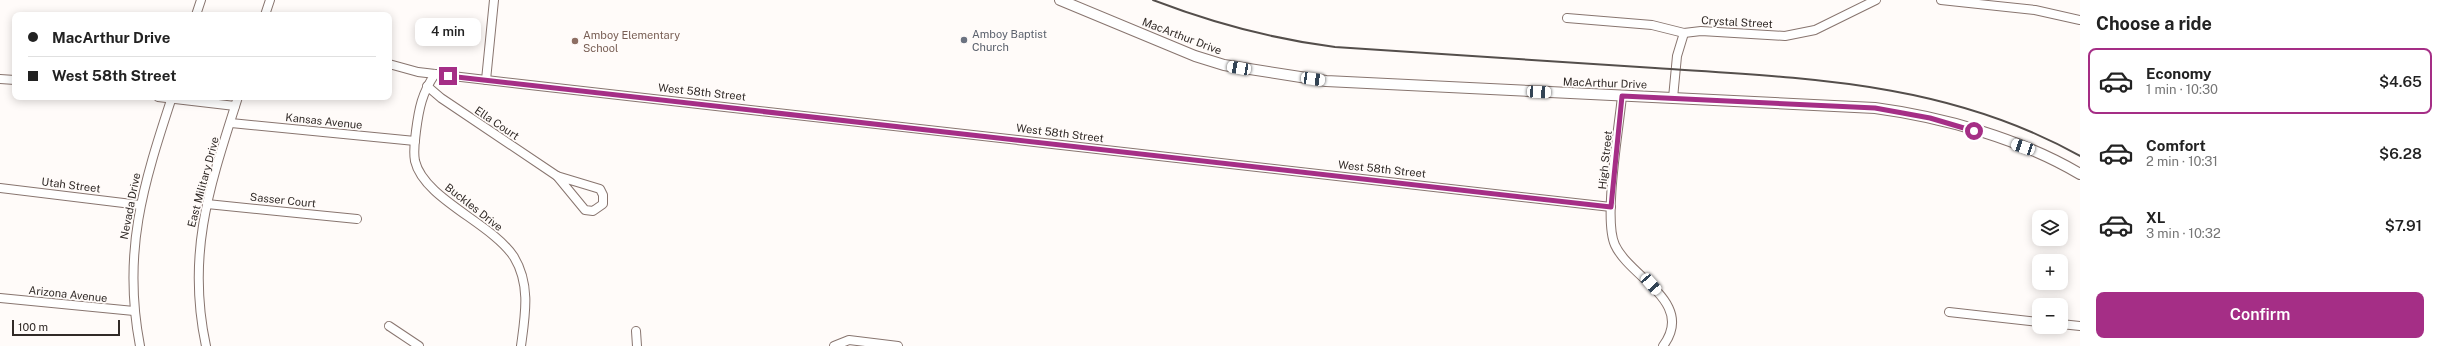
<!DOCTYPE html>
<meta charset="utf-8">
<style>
:root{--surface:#fff;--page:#f2f2f2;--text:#222;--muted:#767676;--line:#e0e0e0;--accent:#a52e86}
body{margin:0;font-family:"Public Sans",sans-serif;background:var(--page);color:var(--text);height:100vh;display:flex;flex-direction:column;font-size:15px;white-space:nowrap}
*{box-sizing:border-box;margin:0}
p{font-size:13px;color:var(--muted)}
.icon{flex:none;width:22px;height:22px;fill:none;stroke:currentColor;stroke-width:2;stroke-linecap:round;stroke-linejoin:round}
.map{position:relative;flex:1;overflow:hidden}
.drawer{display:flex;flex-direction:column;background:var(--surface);width:360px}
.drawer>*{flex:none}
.banner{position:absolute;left:12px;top:12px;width:380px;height:88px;border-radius:8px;box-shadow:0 2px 10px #0003;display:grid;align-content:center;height:88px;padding:0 16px;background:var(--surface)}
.fabs{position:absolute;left:2032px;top:210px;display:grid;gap:8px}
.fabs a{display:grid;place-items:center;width:36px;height:36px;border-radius:8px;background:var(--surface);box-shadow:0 2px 10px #0003;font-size:20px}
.scale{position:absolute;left:12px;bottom:10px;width:108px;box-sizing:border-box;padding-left:4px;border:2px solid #312a27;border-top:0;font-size:11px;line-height:14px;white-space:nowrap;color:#312a27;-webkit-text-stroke:3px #fffbf9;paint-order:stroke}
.end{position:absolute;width:18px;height:18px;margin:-9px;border:5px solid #a52e86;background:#fff;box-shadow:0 0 0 2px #fff}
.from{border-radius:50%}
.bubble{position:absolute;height:28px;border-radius:8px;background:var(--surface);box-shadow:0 2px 10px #0003;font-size:13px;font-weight:600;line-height:28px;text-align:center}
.car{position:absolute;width:12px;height:24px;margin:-12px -6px;border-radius:5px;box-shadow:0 0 3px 1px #0007;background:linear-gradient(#fff 24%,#345 0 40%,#fff 0 76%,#345 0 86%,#fff 0)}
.banner b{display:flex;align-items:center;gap:14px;height:38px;font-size:15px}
.banner b+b{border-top:1px solid var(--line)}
.banner i{width:10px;height:10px;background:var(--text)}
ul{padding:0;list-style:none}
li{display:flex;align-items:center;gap:12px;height:66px;margin:0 8px 6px;padding:0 8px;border:2px solid transparent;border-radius:8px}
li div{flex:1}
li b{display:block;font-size:15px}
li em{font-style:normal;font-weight:600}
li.on{border-color:var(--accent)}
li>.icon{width:36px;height:36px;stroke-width:1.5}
h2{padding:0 16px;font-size:18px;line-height:48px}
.action{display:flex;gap:8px;margin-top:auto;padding:8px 16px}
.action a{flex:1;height:46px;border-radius:8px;background:var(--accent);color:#fff;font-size:16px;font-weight:600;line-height:46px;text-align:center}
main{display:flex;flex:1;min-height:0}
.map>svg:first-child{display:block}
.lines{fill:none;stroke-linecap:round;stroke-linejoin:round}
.minor-casing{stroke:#88756f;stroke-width:10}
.major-casing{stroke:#88756f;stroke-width:12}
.minor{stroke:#fff;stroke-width:8}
.major{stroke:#fff;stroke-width:10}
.rail{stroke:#544e4b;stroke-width:2}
.route{stroke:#a52e86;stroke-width:5}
.worship-dot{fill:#6b7280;stroke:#fffbf9;stroke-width:1.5}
.education-dot{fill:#8d6e63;stroke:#fffbf9;stroke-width:1.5}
.labels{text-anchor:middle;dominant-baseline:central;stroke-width:3.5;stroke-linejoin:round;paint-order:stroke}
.street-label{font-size:11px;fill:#312a27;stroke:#fffbf9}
.worship-label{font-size:11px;fill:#5b616d;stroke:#fffbf9;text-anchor:start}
.education-label{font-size:11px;fill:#785e54;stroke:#fffbf9;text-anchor:start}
</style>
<main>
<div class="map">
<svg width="2080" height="346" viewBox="0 0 2080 346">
<rect width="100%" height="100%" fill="#fffbf9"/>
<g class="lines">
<g class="minor-casing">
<g id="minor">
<polyline points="1941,0 2035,10 2080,20"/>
<polyline points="196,15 201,0"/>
<polyline points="265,15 270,0"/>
<polyline points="1567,18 1652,25 1684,33 1701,31 1785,36 1815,30 1876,0"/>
<polyline points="389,64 418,72 521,84 1611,207"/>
<path d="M435,74C422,93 419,108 416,131C415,141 413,151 415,161C424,199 492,223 514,257C531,285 525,316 521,346"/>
<polyline points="0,79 15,80"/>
<polyline points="486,80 494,0"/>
<polyline points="427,86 441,98 557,176"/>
<path d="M1622,96C1619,128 1603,220 1615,245C1630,278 1696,302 1663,346"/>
<polyline points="158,97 235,106"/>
<polyline points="1673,98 1677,56 1684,33"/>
<polyline points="231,123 415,141"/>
<polygon points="557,176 600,189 603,195 603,204 593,211 585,210"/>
<polyline points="0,188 140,205"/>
<polyline points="207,204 357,219"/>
<polyline points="0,298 134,311"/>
<polyline points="1949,312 2039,322"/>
<polyline points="2061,324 2080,326"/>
<polyline points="389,326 419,346"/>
<polyline points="636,331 637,346"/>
<path d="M140,346C122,252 143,185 172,97"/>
<path d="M206,346C186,253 210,185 238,97"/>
<polyline points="834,346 849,340 898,346"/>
</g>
</g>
<g class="major-casing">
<path id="major" d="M1060,0L1195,56L1224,65L1326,81L1875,108C1943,117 2021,139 2080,174"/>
</g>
<use href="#minor" class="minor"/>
<use href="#major" class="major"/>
<path class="rail" d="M1153,0C1213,23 1272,39 1335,47C1442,54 1548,61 1655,68C1803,78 1947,81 2080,156"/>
</g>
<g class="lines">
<polyline class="route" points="448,76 1611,207 1622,96 1875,108 1930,118 1974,131"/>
</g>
<circle class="worship-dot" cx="964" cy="40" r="4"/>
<circle class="education-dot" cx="575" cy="41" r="4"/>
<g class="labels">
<g class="street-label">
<text transform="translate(1737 22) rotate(3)">Crystal Street</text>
<text transform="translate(1182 36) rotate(21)">MacArthur Drive</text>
<text transform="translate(1605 83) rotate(2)">MacArthur Drive</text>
<text transform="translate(702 92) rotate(6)">West 58th Street</text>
<text transform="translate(324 121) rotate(6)">Kansas Avenue</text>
<text transform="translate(497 123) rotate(34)">Ella Court</text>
<text transform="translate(1060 133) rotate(7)">West 58th Street</text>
<text transform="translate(1605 160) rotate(-84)">High Street</text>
<text transform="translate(1382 169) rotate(6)">West 58th Street</text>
<text transform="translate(203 182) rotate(-75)">East Military Drive</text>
<text transform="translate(71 185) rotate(7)">Utah Street</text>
<text transform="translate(283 200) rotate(6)">Sasser Court</text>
<text transform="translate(130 206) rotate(-79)">Nevada Drive</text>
<text transform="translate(474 207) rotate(38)">Buckles Drive</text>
<text transform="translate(68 294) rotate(6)">Arizona Avenue</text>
</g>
<g class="worship-label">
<text x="972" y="34">Amboy Baptist<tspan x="972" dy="13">Church</tspan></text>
</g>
<g class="education-label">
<text x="583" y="35">Amboy Elementary<tspan x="583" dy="13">School</tspan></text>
</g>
</g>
</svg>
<div class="fabs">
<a><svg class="icon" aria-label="layers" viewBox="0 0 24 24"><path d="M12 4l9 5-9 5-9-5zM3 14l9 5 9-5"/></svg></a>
<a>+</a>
<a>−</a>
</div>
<div class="scale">100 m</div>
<i class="end from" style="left:1974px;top:131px"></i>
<i class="end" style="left:448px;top:76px"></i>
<div class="bubble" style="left:415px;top:18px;width:66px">4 min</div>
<i class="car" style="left:1239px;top:68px;rotate:280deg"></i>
<i class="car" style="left:1313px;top:79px;rotate:98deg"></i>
<i class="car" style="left:1539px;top:92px;rotate:93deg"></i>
<i class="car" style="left:2023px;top:147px;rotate:289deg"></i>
<i class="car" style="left:1651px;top:284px;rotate:138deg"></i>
<div class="banner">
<b><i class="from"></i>MacArthur Drive</b>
<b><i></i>West 58th Street</b>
</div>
</div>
<section class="drawer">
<h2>Choose a ride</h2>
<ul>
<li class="on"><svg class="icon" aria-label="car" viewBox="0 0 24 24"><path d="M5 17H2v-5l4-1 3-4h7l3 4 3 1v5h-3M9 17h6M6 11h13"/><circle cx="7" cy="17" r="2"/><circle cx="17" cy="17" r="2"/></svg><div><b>Economy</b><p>1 min · 10:30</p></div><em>$4.65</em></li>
<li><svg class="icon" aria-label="car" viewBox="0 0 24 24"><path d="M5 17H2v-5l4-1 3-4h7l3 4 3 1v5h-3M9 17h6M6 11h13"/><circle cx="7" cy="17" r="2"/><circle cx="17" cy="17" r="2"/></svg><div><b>Comfort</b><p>2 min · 10:31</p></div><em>$6.28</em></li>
<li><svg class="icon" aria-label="car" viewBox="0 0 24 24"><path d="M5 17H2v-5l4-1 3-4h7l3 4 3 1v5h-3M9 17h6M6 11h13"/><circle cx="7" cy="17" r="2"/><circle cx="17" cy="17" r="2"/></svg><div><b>XL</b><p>3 min · 10:32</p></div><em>$7.91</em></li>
</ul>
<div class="action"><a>Confirm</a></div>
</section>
</main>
